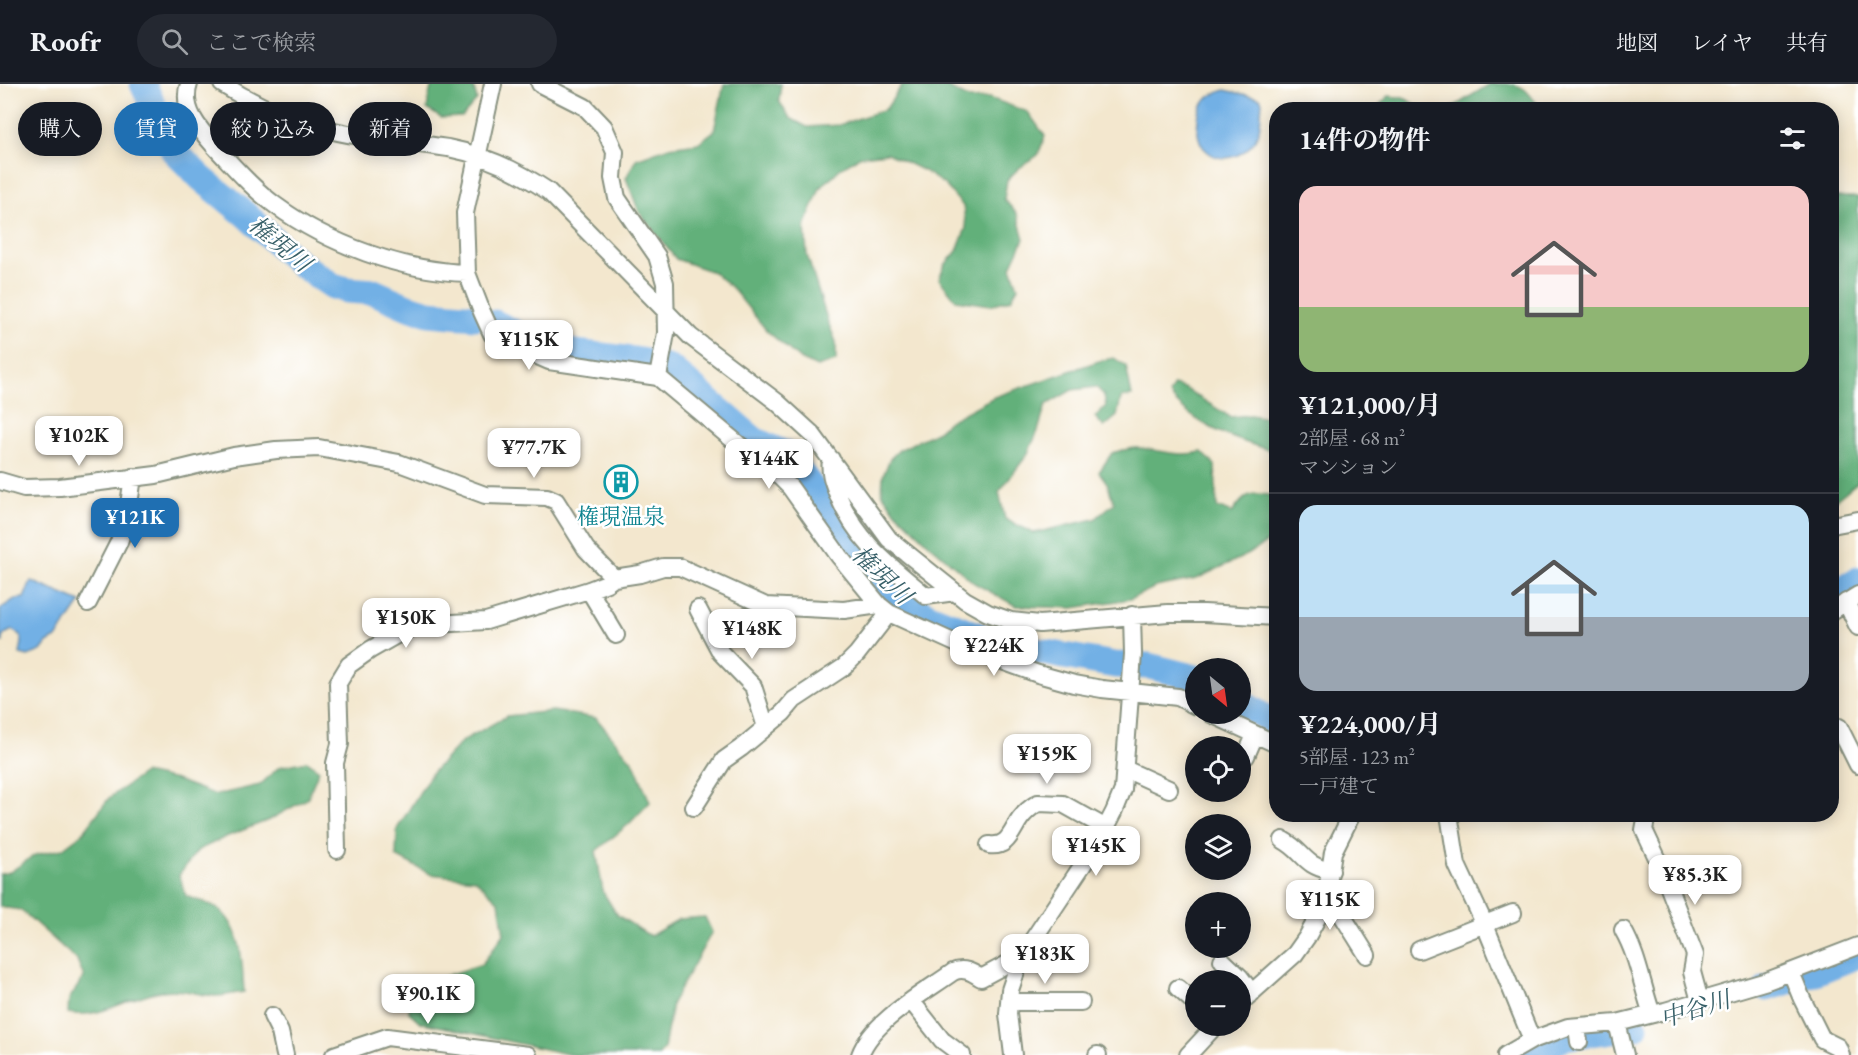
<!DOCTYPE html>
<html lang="ja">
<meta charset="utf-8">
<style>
body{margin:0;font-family:"EB Garamond","Noto Serif JP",serif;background:#242831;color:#f1f3f6;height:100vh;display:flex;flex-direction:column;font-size:22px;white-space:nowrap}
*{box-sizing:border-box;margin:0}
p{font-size:20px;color:#9ea1a6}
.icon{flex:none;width:33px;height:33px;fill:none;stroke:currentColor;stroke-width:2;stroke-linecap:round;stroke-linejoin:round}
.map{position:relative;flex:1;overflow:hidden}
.side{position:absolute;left:1269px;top:18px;width:570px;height:720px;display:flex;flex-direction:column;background:#171b24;border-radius:24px;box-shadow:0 3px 15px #0003}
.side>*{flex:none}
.guide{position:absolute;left:18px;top:18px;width:570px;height:54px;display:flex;gap:12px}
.needle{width:39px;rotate:151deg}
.fabs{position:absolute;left:1185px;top:574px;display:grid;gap:12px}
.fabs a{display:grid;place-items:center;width:66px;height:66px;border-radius:50%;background:#171b24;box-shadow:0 3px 15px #0003;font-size:30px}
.price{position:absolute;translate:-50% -51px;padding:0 14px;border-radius:12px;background:#fff;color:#222;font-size:20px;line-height:39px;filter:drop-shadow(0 2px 3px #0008)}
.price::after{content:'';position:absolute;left:50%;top:36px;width:18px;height:14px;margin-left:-9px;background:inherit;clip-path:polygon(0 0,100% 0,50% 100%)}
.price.on{background:#1f6fb2;color:#fff}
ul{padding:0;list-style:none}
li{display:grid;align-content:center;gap:12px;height:318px;padding:0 30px}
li+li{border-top:2px solid #363941}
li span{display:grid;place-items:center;height:186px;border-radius:18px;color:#555}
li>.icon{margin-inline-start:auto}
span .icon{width:108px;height:108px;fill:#fffc;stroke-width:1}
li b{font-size:26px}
h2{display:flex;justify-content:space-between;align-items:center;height:72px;padding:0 30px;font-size:26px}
.tag{padding:0 21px;border-radius:27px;background:#171b24;box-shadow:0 3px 15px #0003;font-size:21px;line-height:54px}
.tag.on{background:#1f6fb2;color:#fff}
header{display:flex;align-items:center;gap:36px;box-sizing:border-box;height:84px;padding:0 30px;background:#171b24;border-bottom:2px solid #363941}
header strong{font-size:28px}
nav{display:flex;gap:33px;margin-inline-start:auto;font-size:21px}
.search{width:420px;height:54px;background:#242831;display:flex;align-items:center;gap:15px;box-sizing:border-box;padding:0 21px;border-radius:33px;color:#9ea1a6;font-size:22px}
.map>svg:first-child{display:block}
</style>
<header>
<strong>Roofr</strong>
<div class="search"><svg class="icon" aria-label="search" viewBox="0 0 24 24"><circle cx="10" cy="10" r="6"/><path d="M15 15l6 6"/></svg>ここで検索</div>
<nav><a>地図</a><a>レイヤ</a><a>共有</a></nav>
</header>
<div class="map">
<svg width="1858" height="971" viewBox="0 0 1858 971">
<rect width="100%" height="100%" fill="#fff"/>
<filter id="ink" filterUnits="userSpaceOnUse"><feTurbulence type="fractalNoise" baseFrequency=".0167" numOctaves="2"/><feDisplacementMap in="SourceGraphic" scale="12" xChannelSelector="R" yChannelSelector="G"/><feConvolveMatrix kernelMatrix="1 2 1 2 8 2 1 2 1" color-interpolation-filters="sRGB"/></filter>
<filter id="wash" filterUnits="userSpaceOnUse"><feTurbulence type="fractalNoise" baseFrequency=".008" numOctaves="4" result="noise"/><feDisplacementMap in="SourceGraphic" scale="24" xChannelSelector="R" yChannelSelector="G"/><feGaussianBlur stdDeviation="1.35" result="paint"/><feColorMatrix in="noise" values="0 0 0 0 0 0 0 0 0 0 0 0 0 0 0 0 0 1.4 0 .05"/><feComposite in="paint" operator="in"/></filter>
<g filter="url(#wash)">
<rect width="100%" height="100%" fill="#f3e7ce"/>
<path fill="#62b07a" stroke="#407657" stroke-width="1.5" d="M433,0H473L477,16L462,33L441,34L427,25L430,7Z
M724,0H781L779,17L790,34L807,43L839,41L886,25L902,1L941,0L970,15L990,14L1028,28L1045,52L1038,71L1018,85L1007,96L1004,115L1017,130L1024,155L1011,183L1018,203L1011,215L991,221L956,216L939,195L945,181L957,167L966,144L963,122L945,101L924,87L887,69L861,72L842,83L820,104L805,142L807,171L828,238L836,258V277L817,283L800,275L767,247L732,204L713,188L676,175L639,128L626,94L636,75L669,63L698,59L714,47Z
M1490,0C1524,0 1522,0 1541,25H1450Z
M1389,12L1404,14L1424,25H1375Z
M1832,113H1858V398L1832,419Z
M1114,274L1126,282L1132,312L1121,314L1117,332L1104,343L1095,333L1106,322L1104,311L1096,303L1072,306L1046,321L1038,347L1027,371L999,408L1005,435L1034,449L1095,435L1114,419L1107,399L1099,388L1112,369C1120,367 1131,363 1140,364C1165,367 1176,373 1202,368L1215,381L1217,423L1232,429C1246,410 1249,407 1273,412L1276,421V445L1272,455L1249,470L1196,495L1156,503L1130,515L1073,524L1016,522L974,499L929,460L894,426L882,409L883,392L890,375L899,366L938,347L949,337L994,313L1099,277Z
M1174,301L1186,305L1230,333L1250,331L1276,335V368C1238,357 1195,343 1169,310Z
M553,627L596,634L634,679L650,718L629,740L596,767L603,808L617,831L650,852L679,835L705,833L712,848L672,919L664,965L659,971H572L420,938L409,928L410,914L426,899L482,880L504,850L499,818L475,795L430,790L396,772L397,745L431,690L462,657L507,632Z
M307,677L319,686L307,715L269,736L228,752L198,766L179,791L186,812C197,816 213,820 221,827C243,847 242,880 244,908C235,909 225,912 216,912C196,911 183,904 162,907C131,911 101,936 68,929L69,915L84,893L77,876L21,826L0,823V790L10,788L35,771L62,765L82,750L109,714L144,689L176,696L216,711L260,701L279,683Z"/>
<path fill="#72b0e5" stroke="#48768c" stroke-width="1.5" d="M1225,6L1260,14L1262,18C1261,27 1261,37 1259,46C1254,67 1227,83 1208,68C1194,58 1195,29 1205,17C1210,10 1217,9 1225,6Z
M31,497L81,518L56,554L47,559L41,567L28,572L20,570L22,558L20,551L12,546L3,551V558L0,557V525L15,515L24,514Z"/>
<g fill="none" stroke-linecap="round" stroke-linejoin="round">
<path stroke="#72b0e5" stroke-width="27" d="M143,0L174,67L201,94L245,130L299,179L333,202L347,206L374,208L408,223L429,229L476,233
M495,239C518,250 539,262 564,267C599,273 636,273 670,284L754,356L783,369L803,392L822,418L841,453L858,474L910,521L927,531L1002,561L1115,581L1149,582L1196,594
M1832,510L1858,496
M1240,618L1276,640
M1767,904L1808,891L1858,871
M1530,971L1565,953L1635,943"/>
</g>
</g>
<g filter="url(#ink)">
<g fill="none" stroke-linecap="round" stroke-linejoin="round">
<defs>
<path id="minor" d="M189,0C180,25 201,47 216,64C235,84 253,105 275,121C328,160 402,187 467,189
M222,0C252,19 284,34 318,43C360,55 405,57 448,64C485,71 518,87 548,107L691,253L777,318L812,350L889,455L965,516L988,529L1011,537L1040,540L1168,529H1204L1276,533
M493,0L465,129L467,189L482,228L492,250L501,256L549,277L658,293L738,360L776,389L790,403L839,472L879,521L889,529L964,563L1038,590L1074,600L1102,605L1178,613L1196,622
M540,0L585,23L604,43L615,68L613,94L617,114L657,172L665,199L666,249L658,293
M831,375C829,389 833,398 838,411C856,457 889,481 926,512L955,508
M0,397L24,404L60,403L156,391L234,372L276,366L319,364L399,379L485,411L547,413L556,417L586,465L614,494L640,490L663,483H680L766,522L844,526L879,521
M1832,441L1858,436
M589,506L616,551
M1846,518L1858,543
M88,519L119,458L127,434L133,393
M698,525L721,569L753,602L766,643
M1832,527L1858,511
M1211,630L1276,660
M1832,646L1839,643L1858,681
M1240,677L1246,672L1255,651
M1125,685L1169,705
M694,723L724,676L741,664L783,629L794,616L844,583L857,570L889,529
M1449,730L1457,781L1485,841L1532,956
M1647,730L1644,746L1659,778L1695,871L1692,888L1700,917
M1283,756C1305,768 1302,781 1331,787
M989,761C1008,764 1011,748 1020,735C1025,728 1031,723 1038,719L1063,720L1106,744
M337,766L335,679L340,660L338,599L349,581L370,566L405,546L419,541L486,537L589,506L607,499L614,494
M1327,807L1367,871
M1623,846C1638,872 1642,902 1652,930
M1419,866L1513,829
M1222,876L1240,893L1252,909
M1791,888L1802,915L1822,955L1838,963L1841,971
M1178,904L1196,920
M912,918L942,956L962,971
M1009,918H1081
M1240,919L1295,870L1307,853L1320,829L1327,807L1333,768L1352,730
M272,932L280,948L285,971
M1617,939L1625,971
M1577,943L1579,958
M334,971L387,953L528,971
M860,971C872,937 924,909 953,888C963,883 972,888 981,894L1009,879L1019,880
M1013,971L1008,930L1010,906L1017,885L1032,857L1100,755L1114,728L1123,706L1133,570L1132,531
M1097,971H1098
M1188,971L1215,942
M1506,971L1532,956L1568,943L1617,939L1665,927L1767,897L1858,862"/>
</defs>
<use href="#minor" stroke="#899281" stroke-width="20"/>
<use href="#minor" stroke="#fff" stroke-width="16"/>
</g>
</g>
<defs>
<symbol id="building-ring" viewBox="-11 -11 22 22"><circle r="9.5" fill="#fff" stroke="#0f9aa8" stroke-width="1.5"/><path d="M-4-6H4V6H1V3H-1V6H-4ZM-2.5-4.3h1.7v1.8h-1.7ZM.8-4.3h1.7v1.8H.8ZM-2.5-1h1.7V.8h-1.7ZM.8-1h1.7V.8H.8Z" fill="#0f9aa8"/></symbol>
</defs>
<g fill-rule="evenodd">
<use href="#building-ring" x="602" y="379" width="38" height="38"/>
</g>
<g text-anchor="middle" stroke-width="5" stroke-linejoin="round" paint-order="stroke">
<g font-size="22" fill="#0d838f" stroke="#fff">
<text x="621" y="440">権現温泉</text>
</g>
<g font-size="24" font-style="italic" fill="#386069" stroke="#fff">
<text transform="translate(280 160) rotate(40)" y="8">権現川</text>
<text transform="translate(882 491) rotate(44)" y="8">権現川</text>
<text transform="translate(1695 925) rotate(-17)" y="8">中谷川</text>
</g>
</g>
</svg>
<div class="fabs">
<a><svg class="needle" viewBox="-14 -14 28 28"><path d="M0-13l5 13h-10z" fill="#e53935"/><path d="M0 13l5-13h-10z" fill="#9ea1a6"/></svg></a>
<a><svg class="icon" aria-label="locate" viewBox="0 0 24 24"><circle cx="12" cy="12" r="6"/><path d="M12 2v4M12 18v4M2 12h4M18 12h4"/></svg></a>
<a><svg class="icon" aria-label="layers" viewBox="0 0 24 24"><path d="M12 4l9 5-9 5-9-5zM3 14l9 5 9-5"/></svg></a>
<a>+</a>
<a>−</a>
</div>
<b class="price" style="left:529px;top:287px">¥115K</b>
<b class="price" style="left:79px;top:383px">¥102K</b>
<b class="price" style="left:534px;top:395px">¥77.7K</b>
<b class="price" style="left:769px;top:406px">¥144K</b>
<b class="price on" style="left:135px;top:465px">¥121K</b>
<b class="price" style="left:406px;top:565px">¥150K</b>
<b class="price" style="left:752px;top:576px">¥148K</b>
<b class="price" style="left:994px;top:593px">¥224K</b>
<b class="price" style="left:1047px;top:701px">¥159K</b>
<b class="price" style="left:1096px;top:793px">¥145K</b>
<b class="price" style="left:1695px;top:822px">¥85.3K</b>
<b class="price" style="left:1330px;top:847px">¥115K</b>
<b class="price" style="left:1045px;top:901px">¥183K</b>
<b class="price" style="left:428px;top:941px">¥90.1K</b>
<div class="guide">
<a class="tag">購入</a>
<a class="tag on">賃貸</a>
<a class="tag">絞り込み</a>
<a class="tag">新着</a>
</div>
<section class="side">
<h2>14件の物件<svg class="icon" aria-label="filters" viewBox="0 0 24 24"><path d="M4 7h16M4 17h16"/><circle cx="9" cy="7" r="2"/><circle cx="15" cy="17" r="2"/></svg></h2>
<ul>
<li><span style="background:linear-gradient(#f6c9c9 65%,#8fb573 0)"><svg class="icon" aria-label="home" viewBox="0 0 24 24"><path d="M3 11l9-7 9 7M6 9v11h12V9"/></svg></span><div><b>¥121,000/月</b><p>2部屋 · 68 m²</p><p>マンション</p></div></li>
<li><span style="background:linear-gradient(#bfe0f5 60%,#9aa5b1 0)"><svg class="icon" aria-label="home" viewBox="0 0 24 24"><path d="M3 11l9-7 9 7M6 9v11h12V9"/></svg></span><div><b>¥224,000/月</b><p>5部屋 · 123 m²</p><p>一戸建て</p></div></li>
</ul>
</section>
</div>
